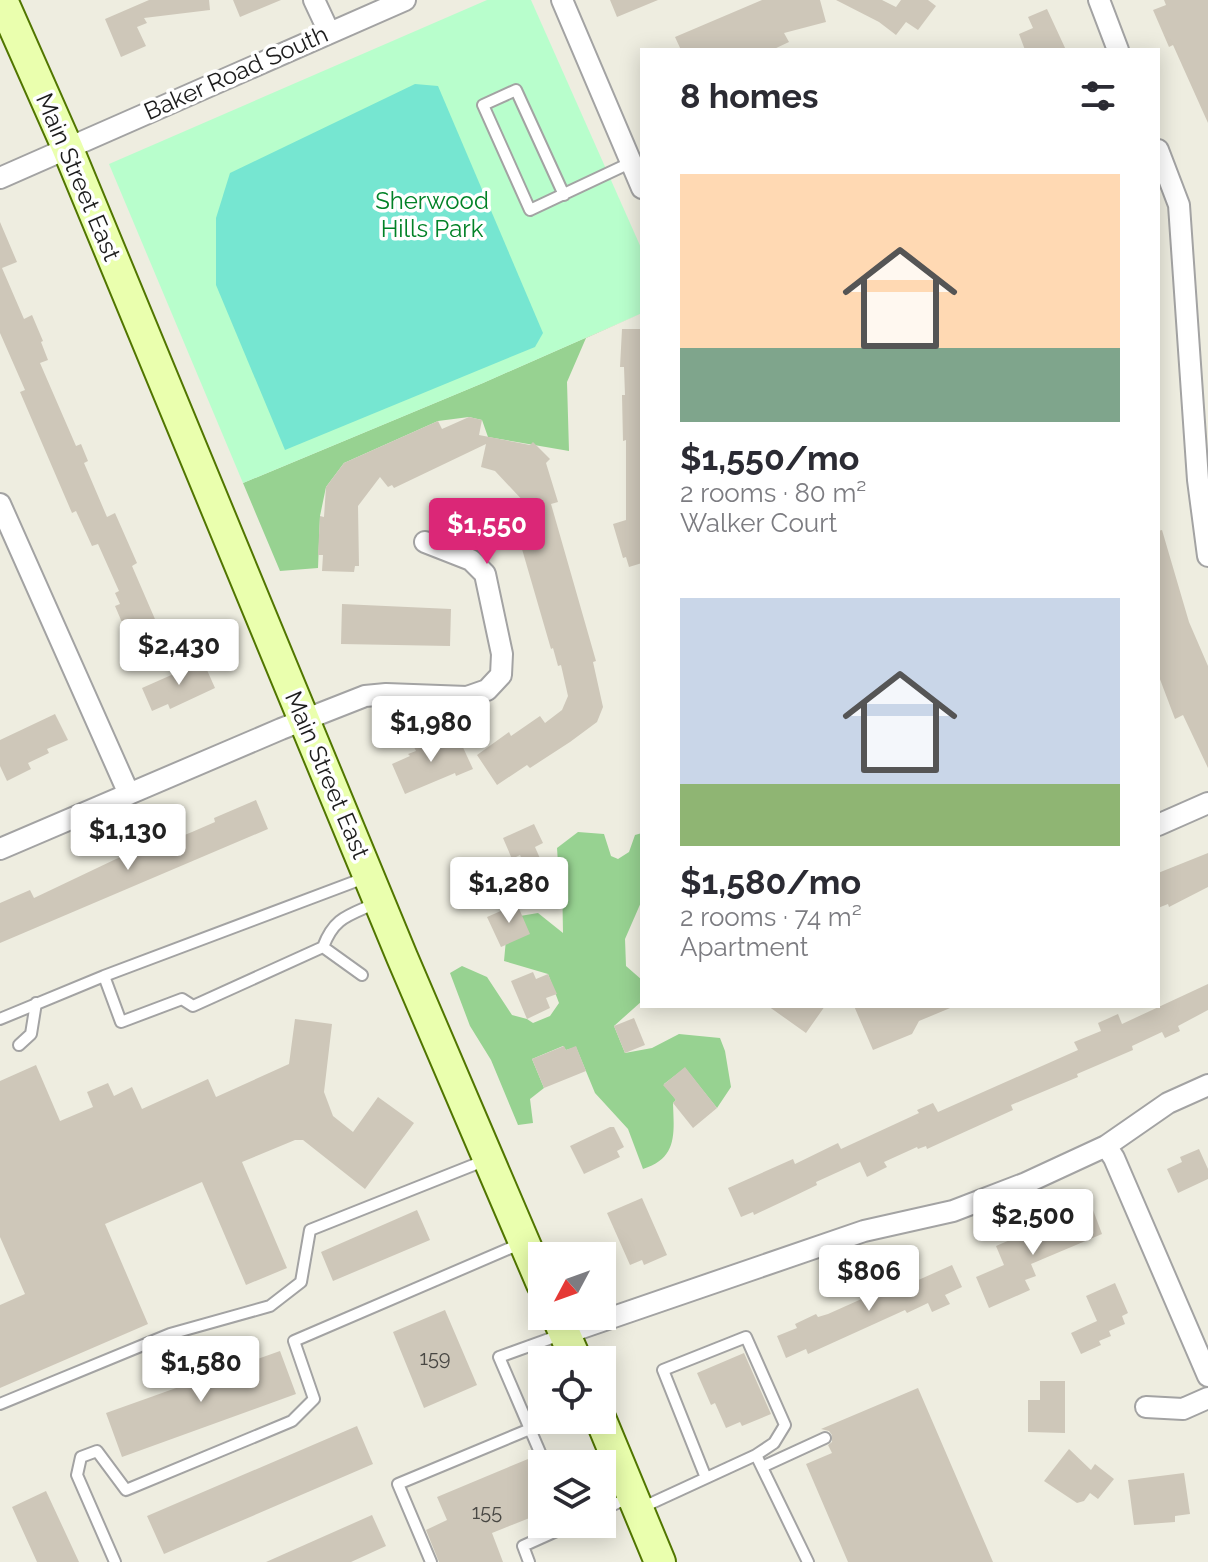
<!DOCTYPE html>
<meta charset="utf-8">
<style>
body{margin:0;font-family:Raleway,sans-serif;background:#f2f2f3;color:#2b2b33;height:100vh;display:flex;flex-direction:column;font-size:30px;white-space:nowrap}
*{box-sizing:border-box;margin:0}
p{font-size:26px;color:#7c7c81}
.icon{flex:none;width:44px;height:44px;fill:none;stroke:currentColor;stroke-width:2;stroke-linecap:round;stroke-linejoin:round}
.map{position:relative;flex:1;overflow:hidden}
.drawer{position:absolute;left:640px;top:48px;width:520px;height:960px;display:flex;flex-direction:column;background:#fff;border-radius:0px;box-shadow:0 4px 20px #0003}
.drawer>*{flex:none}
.needle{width:52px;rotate:229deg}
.controls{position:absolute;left:528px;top:1242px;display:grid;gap:16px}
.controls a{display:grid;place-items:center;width:88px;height:88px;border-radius:0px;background:#fff;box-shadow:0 4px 20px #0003;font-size:40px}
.price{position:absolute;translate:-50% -68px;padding:0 18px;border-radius:8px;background:#fff;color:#222;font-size:26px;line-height:52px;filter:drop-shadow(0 2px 4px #0008)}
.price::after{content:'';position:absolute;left:50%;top:48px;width:24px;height:18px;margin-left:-12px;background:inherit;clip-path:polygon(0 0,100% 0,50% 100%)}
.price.current{background:#db2777;color:#fff}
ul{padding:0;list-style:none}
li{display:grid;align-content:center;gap:16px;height:424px;padding:0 40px}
li span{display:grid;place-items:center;height:248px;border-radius:0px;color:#555}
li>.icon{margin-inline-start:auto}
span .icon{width:144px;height:144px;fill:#fffc;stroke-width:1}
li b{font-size:34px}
h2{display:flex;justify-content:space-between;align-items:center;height:96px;padding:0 40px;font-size:34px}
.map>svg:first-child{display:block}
</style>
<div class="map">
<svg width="1208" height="1562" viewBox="0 0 1208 1562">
<rect width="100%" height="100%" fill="#eeede0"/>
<path fill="#97d291" d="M642,313L586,338L567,382L569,451L488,437L482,420L469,417L438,421L344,463L326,487L320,516L318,568L280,571L243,483L483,383Z
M578,832L604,834L611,856L618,859L629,852L635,835L642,833V900L625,939L626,966L642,980V1001L614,1026L625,1053L652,1048L679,1034L720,1038L725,1051L731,1087L717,1108L685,1068L664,1084L676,1100L673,1103C674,1133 678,1158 643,1169L628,1129L595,1093L576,1047L566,1050L563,1046L532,1059L544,1088L530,1099L533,1123L518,1125L491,1060L470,1026L450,973L462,966L487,977L512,1015L527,1019L533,1023L550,1016L559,1003L548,974L504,961L508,918L538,913L563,933L562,877L558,863L557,848Z"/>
<path fill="#b8fecc" d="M487,0H531L642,250V313L483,383L243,483L109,164Z"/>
<path fill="#76e6d1" d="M415,84L438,86L543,333L535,347L285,450L216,285V218L230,173Z"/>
<path fill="#cec7b9" d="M149,0H209L210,10L144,18L147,23L137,27L146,46L121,57L105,19Z
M233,0H281L240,17Z
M610,0H658L617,17Z
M762,0H820L826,22L784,33L789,42L772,50H681L675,37Z
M836,0H882L896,7L901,0H928L936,6L918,30L906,22L896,35L879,22Z
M1164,0H1208V123L1173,45L1169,47L1153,10L1166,5Z
M1047,9L1066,50H1025L1019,34L1033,28L1028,17Z
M0,222L17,262L2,268L24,319L32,315L43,341L41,342L48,360L40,363L76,446L81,444L88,461L84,463L107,517L115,513L137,563L132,566L164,640L135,653L115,606L120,604L115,593L119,591L98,544L92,546L76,511L72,513L20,392L25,390L0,333Z
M622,329H642V563L629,567L626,557L623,558L613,524L626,520V440L623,441L622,395H625L624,367H620Z
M469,417L482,420L479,435L530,445L533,442L550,459L546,463L558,502L551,504L596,661L593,662L603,707L597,722L570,742L530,768L527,765L497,785L477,755L509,732L511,736L540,716L545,723L562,710L568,696L561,665L558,666L553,648L551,649L515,525L531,521L526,504L495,471L481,467L486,444L394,488L392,485L388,487L380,477L358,506L359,566H355L354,572L322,571L323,555H318L320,516L324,517L326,487L344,463L438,421L442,429Z
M1162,530L1189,622L1208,666V768L1183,715L1175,719L1158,674V531Z
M342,604L451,609L450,646L341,644Z
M203,661L215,688L170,709L168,704L152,711L142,688Z
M55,714L68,740L47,749L49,753L28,763L31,769L7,781L0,766V740Z
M441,738L444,745L460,741L473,769L456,776L455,773L405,794L392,764L410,756L408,754L416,751L414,747Z
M256,800L268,829L0,943V903L30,890L34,898L116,859L161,840L162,844L192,832L215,822L214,818Z
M534,824L543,843L535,847L542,863L527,870L520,855L512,859L503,838Z
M1208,853V887L1169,907L1168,904L1158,908V873Z
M517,904L530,934L501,947L487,917Z
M533,972L536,979L548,974L557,994L546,998L550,1008L527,1019L511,981Z
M1208,984V1010L1178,1026L1180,1031L1165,1038L1162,1032L1132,1046L1133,1050L1077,1074L1078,1077L1011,1105L1013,1110L927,1149L926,1146L918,1149L917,1147L884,1162L887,1167L867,1177L860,1162L816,1182L817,1185L786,1200L754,1215L753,1212L741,1217L728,1188L793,1159L795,1164L838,1143L841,1149L919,1113L917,1110L933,1103L938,1112L1078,1050L1074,1042L1101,1031L1098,1023L1118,1014L1122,1024Z
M768,1006H825L806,1033Z
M854,1006H955L919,1021L912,1034L873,1050Z
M634,1018L645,1045L625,1053L614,1026Z
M295,1019L332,1024L324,1092L333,1116L353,1132L378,1097L414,1123L365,1189L303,1140H295L242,1162L287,1268L246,1285L202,1182L105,1224L148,1324L0,1388V1305L25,1294L0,1237V1081L36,1065L60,1121L93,1107L87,1092L108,1083L114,1096L132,1087L142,1109L208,1079L216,1097L289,1064Z
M564,1046L566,1050L576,1046L586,1071L544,1088L532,1059Z
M685,1067L717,1108L693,1128L673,1103L676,1100L663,1085Z
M610,1127H614L624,1147L617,1151L620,1157L584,1174L570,1146Z
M1199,1149L1208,1169V1179L1178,1193L1167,1169L1182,1162L1180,1157Z
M642,1198L667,1255L644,1265L642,1260L630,1265L607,1213Z
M417,1210L430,1240L333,1281L321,1252Z
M1093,1210L1102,1234L1031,1264L1036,1276L1025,1280L1030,1290L989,1308L976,1277L1004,1265L996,1246L1019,1236L1021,1241Z
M952,1265L962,1287L945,1295L950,1304L932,1312L928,1303L907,1313L905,1310L808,1354L806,1349L786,1358L777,1336L797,1328L795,1324L816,1314L818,1317L828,1314L875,1293L878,1298Z
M1115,1283L1128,1313L1122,1316L1125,1324L1109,1331L1111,1336L1099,1341L1101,1345L1081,1354L1071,1333L1097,1321L1086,1296Z
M445,1310L477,1385L424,1408L393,1332Z
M280,1351L296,1394L122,1457L106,1413Z
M744,1353L771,1414L742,1426L740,1422L726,1428L715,1403L711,1405L697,1373Z
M1040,1381H1065V1433L1028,1432V1400H1040Z
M918,1388L993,1562H848L806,1464L832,1453L828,1445L832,1442V1435L829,1431L821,1429Z
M357,1426L373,1464L164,1554L147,1516Z
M1069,1449L1091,1470L1095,1464L1114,1479L1098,1499L1090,1493L1084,1501L1077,1503L1044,1481Z
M528,1459L542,1491V1513L492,1533L503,1562H439L426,1530L447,1520L437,1497Z
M1184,1473L1190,1514L1175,1516V1522L1134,1525L1128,1480Z
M46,1491L79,1562H37L12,1507Z
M372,1515L386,1546L351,1562H266Z"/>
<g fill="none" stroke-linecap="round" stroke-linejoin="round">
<defs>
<path id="service" d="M564,195L516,90L483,105L530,210L632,162
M323,947L362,975
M104,976L121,1022L182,999L193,1006L323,947C334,918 347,916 374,904
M0,1019L104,976L367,877
M19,1045L31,1034L36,1003
M0,1404L170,1334L270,1306L301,1282L310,1230L486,1160
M545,1464L499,1357L560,1335
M762,1467L825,1438
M706,1478L663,1370L746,1337L785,1425L774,1443L756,1455
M641,1508L756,1455L808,1562
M602,1510L628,1498
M115,1562L77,1475L81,1457L97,1451L126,1490L292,1421L314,1399L294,1341L522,1243
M431,1562L398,1484L530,1429
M529,1562L523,1546L572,1524"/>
<path id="minor" d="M314,0L329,32
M562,0L642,188
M1099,0L1118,50
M1158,150L1179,205L1198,480L1208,556
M0,178L405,0
M0,504L129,794
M1158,825L1208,803
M0,849L281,729L365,696L386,694L467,697L487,690L501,675L502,654L485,574L471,560L425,542
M1106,1146L1114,1158L1208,1376
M564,1334L864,1231L953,1211L1026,1183L1106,1146L1168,1103L1208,1085
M1146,1407L1183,1409L1208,1398"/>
<path id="secondary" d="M2,0L67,147L402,957L542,1284
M557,1316L576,1360
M601,1420L660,1562"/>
</defs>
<use href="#service" stroke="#a3a3a3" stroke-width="14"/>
<use href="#minor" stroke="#a3a3a3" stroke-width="24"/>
<use href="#secondary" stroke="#517600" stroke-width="34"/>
<use href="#service" stroke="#fff" stroke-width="10"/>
<use href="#minor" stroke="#fff" stroke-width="20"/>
<use href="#secondary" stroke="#eaffae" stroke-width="30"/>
</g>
<g text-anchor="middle" stroke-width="7" stroke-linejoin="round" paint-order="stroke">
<g font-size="20" fill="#484743">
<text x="435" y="1365">159</text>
<text x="487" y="1519">155</text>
</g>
<g font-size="24" fill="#1c1c1c" stroke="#fff">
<text transform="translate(236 73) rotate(-24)" y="8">Baker Road South</text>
<text transform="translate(78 177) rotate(67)" y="8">Main Street East</text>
<text transform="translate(327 775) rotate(67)" y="8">Main Street East</text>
</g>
<g font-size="24" fill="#028227" stroke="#fff">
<text x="432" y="209">Sherwood<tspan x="432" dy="28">Hills Park</tspan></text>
</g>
</g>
</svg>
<div class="controls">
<a><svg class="needle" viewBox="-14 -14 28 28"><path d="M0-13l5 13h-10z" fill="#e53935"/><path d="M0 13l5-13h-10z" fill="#7c7c81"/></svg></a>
<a><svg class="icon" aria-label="locate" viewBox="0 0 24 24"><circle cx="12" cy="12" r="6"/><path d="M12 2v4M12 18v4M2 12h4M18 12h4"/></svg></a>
<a><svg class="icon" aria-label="layers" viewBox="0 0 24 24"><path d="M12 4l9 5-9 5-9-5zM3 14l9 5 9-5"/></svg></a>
</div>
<b class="price current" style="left:487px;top:566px">$1,550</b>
<b class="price" style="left:179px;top:687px">$2,430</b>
<b class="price" style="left:431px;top:764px">$1,980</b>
<b class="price" style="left:128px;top:872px">$1,130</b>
<b class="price" style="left:509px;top:925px">$1,280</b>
<b class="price" style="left:1033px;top:1257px">$2,500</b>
<b class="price" style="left:869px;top:1313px">$806</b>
<b class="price" style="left:201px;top:1404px">$1,580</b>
<section class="drawer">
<h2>8 homes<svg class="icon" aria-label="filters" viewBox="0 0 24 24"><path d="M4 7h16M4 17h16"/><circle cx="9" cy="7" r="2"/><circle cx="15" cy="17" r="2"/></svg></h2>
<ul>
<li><span style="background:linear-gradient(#ffd9b3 70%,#7fa58c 0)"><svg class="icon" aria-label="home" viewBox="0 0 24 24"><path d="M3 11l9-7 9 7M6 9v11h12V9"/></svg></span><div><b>$1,550/mo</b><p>2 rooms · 80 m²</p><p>Walker Court</p></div></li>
<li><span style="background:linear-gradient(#c9d6e8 75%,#8fb573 0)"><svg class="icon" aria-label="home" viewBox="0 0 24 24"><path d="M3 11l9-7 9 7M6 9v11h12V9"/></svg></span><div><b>$1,580/mo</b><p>2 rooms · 74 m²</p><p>Apartment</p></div></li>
</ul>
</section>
</div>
